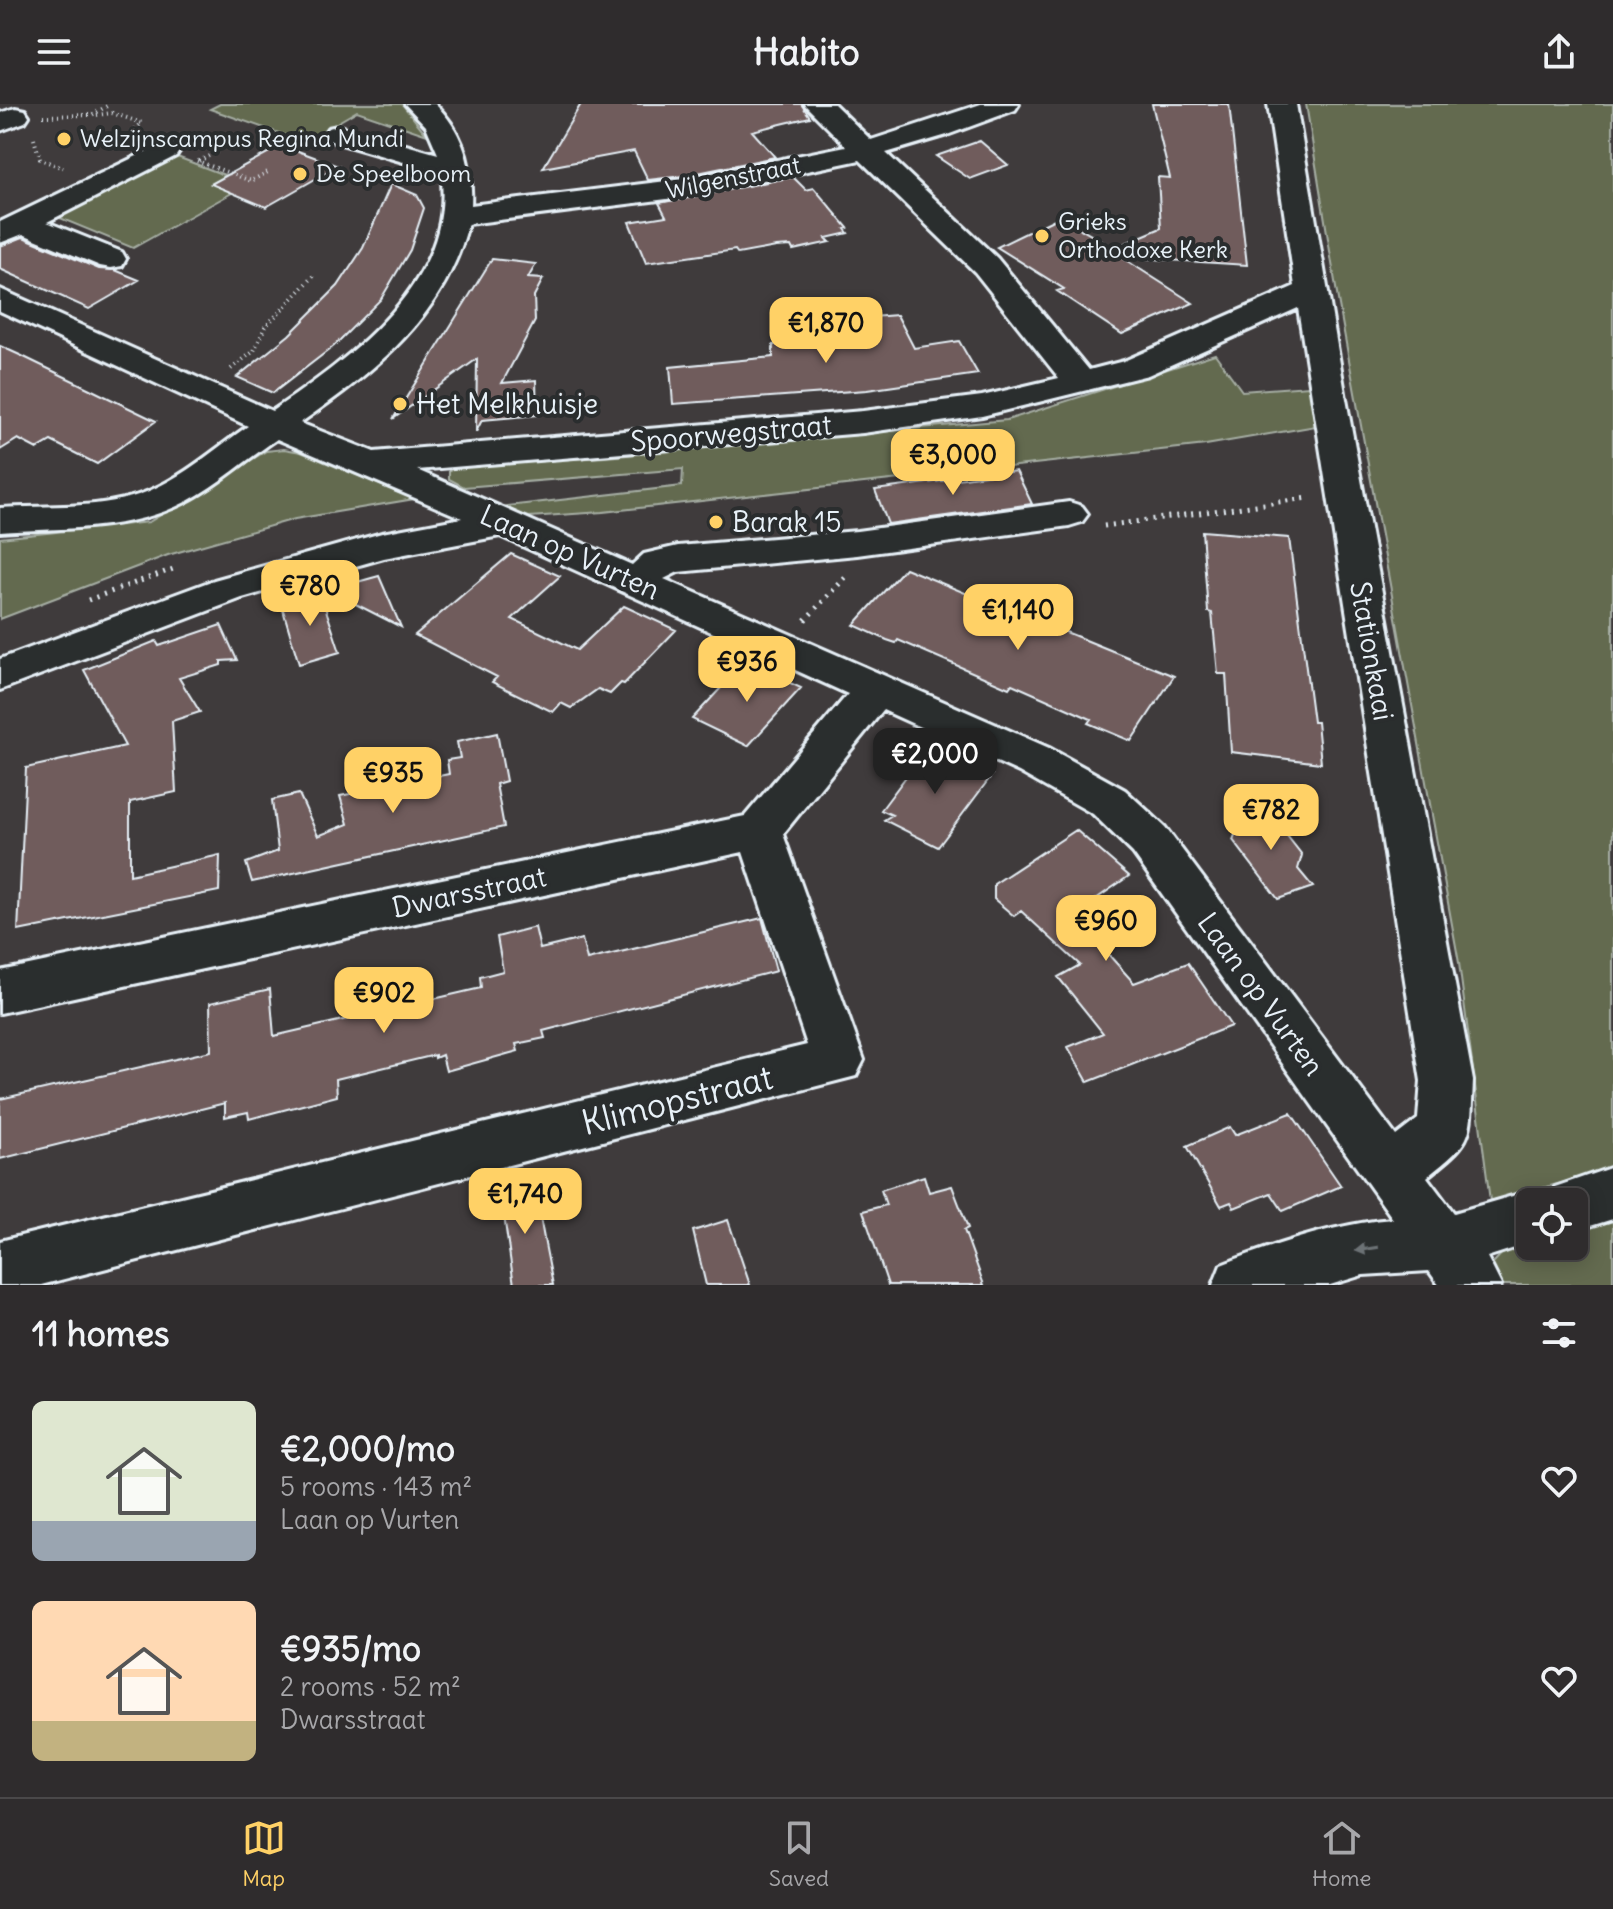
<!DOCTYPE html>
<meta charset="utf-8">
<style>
body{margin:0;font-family:Delius,sans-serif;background:#3b3839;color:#f1f3f6;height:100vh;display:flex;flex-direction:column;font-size:30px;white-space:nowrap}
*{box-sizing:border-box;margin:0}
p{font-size:26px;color:#a7a7aa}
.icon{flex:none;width:44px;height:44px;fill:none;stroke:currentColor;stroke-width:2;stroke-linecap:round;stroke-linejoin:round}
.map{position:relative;height:1181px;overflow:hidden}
.details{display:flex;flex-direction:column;background:#2f2c2d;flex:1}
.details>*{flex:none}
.fabs{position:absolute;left:1516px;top:1084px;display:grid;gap:16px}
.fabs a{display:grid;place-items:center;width:72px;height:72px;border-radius:12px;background:#2f2c2d;box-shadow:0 4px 20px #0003,0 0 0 2px #4a4849;font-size:40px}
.price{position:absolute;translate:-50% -68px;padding:0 18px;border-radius:16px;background:#ffd166;color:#111;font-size:26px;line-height:52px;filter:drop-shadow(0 2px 4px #0008)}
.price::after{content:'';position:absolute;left:50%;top:48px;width:24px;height:18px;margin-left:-12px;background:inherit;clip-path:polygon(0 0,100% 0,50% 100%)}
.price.on{background:#222;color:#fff}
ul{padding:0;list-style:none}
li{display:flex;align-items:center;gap:24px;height:200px;padding:0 32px}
li span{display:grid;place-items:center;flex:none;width:224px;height:160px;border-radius:12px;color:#555}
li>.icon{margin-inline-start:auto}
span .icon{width:96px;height:96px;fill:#fffc;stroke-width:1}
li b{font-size:34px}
h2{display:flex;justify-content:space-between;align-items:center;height:96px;padding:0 32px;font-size:34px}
header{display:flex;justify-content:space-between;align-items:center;height:104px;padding:0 32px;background:#2f2c2d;font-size:36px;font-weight:700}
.menu{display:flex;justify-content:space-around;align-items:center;height:112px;border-top:2px solid #4a4849;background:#2f2c2d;font-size:22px;color:#a7a7aa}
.menu a{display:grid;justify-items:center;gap:4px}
.menu .on{color:#ffd166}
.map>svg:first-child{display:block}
</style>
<header><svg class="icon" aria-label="menu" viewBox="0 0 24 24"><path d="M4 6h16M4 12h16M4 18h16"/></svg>Habito<svg class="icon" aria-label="share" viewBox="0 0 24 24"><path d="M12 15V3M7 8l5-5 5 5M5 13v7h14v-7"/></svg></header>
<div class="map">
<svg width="1613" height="1181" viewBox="0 0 1613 1181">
<rect width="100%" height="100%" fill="#3f3b3c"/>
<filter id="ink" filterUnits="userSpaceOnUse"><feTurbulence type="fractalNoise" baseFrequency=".0125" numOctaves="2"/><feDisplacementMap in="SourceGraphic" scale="16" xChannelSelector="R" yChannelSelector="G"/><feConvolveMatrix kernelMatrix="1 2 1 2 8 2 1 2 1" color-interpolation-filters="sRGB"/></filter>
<g filter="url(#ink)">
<path fill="#636a4f" stroke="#a6aea4" stroke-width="2" d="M220,0H402L427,31L357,7L304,38L210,5Z
M1306,0H1613V1066L1490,1097L1459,859L1337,190Z
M172,51L248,80L133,144L55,112Z
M1215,250L1242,287L1309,282L1316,322L1206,341L603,408L529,413L499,403L682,382L683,365L464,383L449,375V366L468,361L605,353L1007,316Z
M284,345L301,348L414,395L295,415L168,451L0,515V434L149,418L266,347Z
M1613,1111V1181H1491L1492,1160L1507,1144L1530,1135V1142H1574V1122Z"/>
<path fill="#6f5c5c" stroke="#e8f1f8" stroke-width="2" d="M581,0H801L810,13L752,27L775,53L683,72L648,76L634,47L543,64Z
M1152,0H1229L1247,161L1121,153L1193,199L1122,230L1057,187L1064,185L997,143L1059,113L1114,144L1161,124L1158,73L1170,74Z
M980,37L1008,61L970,75L936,52Z
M282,41L338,62L266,103L211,80Z
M793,73L806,86L814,84L848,124L845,125L848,129L826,134L830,138L793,146L791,142L776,143L738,150L735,146L646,159L629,118L666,112L659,99Z
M391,80L417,91L424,104L410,146L381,195L334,242L273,289L237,273L289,231L338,182L363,144Z
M23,133L99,165L115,166L139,176L89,205L0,165V142Z
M492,155L536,160L528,174L543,175L534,192L535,217L502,279L536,276L537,311L482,316L476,328L477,255L393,315Z
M897,211L914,244L959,237L978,270L867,286L673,300L670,263L773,253V241L822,235L819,223L836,222L834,216Z
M0,242L22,252L156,317L97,360L51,337L37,345L18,335L0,346Z
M1016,367L1032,400L888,420L875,386Z
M1202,427L1289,434L1313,618H1317L1321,659L1231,648L1226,570H1218L1212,509L1208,508Z
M511,450L560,472L512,515L577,546L624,502L676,526L624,580L621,579L610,590L598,585L571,604L561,599L553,608L492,578L497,573L415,531Z
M905,464L1054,526L1056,524L1174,572L1131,637L1088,619L1091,615L1012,580L1009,584L898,536L896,539L887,536L854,521Z
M379,472L401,523L328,486Z
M320,488L340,548L299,560L281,499Z
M221,521L237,556L221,557V561L179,574L200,608L172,617L176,688L130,698V771L220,751L219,787L18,827L26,664L125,642L84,566L156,537L159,542Z
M745,558L801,584L748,642L692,615Z
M497,629L506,677L496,680L504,723L252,778L246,759L278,747L272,696L299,690L318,732L348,720L340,692L449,670L447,656L460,654L457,638Z
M929,642L992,671L938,743L884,716L892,711L881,706Z
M1263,701L1302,751L1298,765L1313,783L1278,795L1233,736L1245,706Z
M1076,726L1129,772L1073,811L1134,879L1188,859L1231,922L1088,978L1068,943L1103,929L1058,873L1080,861L1021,807L1014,812L994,795V780Z
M762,814L776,867L543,927L545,934L516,940L518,947L446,967L442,951L435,954V951L336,975L337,992L249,1015L248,1008L225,1013V999L0,1055V995L211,947L210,899L270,885L274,932L481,884L480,873L503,867L497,833L535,823L540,845L582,835L587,856Z
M1291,1009L1341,1082L1283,1107L1271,1089L1234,1104L1231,1098L1221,1102L1187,1042L1230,1023L1235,1031Z
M924,1072L929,1088L952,1082L968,1124L964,1126L984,1181H888L863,1107L886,1101L881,1086Z
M533,1076L545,1140L553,1181H514L500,1084Z
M728,1116L750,1181H706L693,1127Z"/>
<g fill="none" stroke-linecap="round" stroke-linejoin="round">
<defs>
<path id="minor" d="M405,0H435C463,27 473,63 471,101L683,75L846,42L804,0H834L871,36L981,0H1019L1015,6L947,31L886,49L997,154L1089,266L1124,257L1295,182L1268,0H1296L1346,295L1473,977C1470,1037 1474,1035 1427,1073L1454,1109L1530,1087L1549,1095L1555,1083L1613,1063V1115L1574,1127V1098H1530V1139L1487,1153L1501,1181H1439L1429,1167L1363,1171L1330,1181H1213L1221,1161C1272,1141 1338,1119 1393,1115L1133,749L1093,710L1019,668L883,606L783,730L864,956L856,972L41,1181H0V1137L807,941L743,748L0,909V867L745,712L848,590L500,432L384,454L242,494L0,586V555L214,476L382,429L462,414L277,335C244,357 212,387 175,403C121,427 58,424 0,428V404C48,401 104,406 149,387C185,372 216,344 248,322L0,207V185L272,307C350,254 457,178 441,69L328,36L324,30L328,24L338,22L438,50L426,22ZM860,56L975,168L1059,274L982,292L863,307L374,348L300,319C375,267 445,212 468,120L683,93ZM1298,204L1421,977L1418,1015L1396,1032L1165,723L1125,686L1049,644L664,475L678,468L857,451L1069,422L1082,418L1088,410L1082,402L1069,398L857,427L678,442L644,450L632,461L417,366L863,329L982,312L1148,271Z
M15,4L25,6L29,12L25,18L0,27V9Z
M166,38L176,40L180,46L176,52L47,118L122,148L126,155L122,162L111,164L100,162L23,130L0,139V118Z"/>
</defs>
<use href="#minor" stroke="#e8f1f8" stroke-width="6"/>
<path stroke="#e8f1f8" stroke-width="4" stroke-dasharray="1 4" stroke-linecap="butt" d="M97,11L112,9L142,19L130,30
M43,12L92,11L107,2
M34,35L40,55L63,64
M197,57L251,77L268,68
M199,57L219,47
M231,265L254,247L265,223L315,171"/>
<path stroke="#e8f1f8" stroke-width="5" stroke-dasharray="2 6" stroke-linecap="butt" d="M1104,422L1308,394
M88,496L176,464
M805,516L845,474"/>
<use href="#minor" fill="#2a2d2e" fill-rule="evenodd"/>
</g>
<defs><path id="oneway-solid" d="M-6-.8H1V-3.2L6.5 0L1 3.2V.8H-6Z" transform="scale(2)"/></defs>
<use fill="#6c7275" href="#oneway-solid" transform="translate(1367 1145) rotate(171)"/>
</g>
<g fill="#ffd166" stroke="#2a2d2e" stroke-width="3">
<circle cx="64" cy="35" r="8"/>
<circle cx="300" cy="70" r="8"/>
<circle cx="1042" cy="132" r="8"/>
<circle cx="400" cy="300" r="8"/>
<circle cx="716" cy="418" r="8"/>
</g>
<g text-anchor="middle" stroke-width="8" stroke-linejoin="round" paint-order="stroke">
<g font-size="24" fill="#e8f1f8" stroke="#2a2d2e" text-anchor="start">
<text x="80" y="43">Welzijnscampus Regina Mundi</text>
<text x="316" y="78">De Speelboom</text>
<text x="1058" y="126">Grieks<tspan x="1058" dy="28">Orthodoxe Kerk</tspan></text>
</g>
<g font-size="24" fill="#e8f1f8" stroke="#2a2d2e">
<text transform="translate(733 74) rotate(-11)" y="8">Wilgenstraat</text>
</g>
<g font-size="28" fill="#e8f1f8" stroke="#2a2d2e" text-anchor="start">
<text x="416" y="310">Het Melkhuisje</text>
<text x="732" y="428">Barak 15</text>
</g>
<g font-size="28" fill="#e8f1f8" stroke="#2a2d2e">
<text transform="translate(731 329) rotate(-5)" y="10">Spoorwegstraat</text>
<text transform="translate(570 448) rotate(24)" y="10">Laan op Vurten</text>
<text transform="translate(1372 547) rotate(80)" y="10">Stationkaai</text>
<text transform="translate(469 788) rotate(-12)" y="10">Dwarsstraat</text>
<text transform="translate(1261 890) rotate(54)" y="10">Laan op Vurten</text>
</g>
<g font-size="34" fill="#e8f1f8" stroke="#2a2d2e">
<text transform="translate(677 996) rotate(-14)" y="12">Klimopstraat</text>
</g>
</g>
</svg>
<div class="fabs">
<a><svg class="icon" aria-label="locate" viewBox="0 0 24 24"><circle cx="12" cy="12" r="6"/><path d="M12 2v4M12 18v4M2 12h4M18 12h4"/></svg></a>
</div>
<b class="price" style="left:826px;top:261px">€1,870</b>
<b class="price" style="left:953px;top:393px">€3,000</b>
<b class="price" style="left:310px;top:524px">€780</b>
<b class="price" style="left:1018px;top:548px">€1,140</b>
<b class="price" style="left:747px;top:600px">€936</b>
<b class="price on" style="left:935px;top:692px">€2,000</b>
<b class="price" style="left:393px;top:711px">€935</b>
<b class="price" style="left:1271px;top:748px">€782</b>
<b class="price" style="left:1106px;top:859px">€960</b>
<b class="price" style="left:384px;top:931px">€902</b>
<b class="price" style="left:525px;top:1132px">€1,740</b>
</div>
<section class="details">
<h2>11 homes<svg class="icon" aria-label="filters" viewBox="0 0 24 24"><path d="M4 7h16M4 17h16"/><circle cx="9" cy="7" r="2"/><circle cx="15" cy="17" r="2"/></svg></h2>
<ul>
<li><span style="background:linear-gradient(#dfe7d0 75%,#9aa5b1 0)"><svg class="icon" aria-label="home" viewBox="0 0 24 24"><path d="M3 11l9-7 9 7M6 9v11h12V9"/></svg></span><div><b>€2,000/mo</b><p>5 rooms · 143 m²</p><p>Laan op Vurten</p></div><svg class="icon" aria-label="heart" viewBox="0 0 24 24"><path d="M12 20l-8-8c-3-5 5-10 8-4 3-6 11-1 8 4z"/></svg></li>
<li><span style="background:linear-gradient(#ffd9b3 75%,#c2b280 0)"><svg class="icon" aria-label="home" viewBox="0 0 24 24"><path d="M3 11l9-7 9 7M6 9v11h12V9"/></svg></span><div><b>€935/mo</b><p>2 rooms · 52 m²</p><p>Dwarsstraat</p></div><svg class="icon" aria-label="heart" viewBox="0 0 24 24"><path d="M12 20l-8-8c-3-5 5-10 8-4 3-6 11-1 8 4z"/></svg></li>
</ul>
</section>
<nav class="menu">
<a class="on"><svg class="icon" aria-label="map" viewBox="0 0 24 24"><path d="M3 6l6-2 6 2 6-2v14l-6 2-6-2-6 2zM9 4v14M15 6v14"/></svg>Map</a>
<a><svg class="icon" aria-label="saved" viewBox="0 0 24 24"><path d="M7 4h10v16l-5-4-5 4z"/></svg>Saved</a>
<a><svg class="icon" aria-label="home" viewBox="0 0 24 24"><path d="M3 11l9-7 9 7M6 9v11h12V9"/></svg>Home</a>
</nav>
